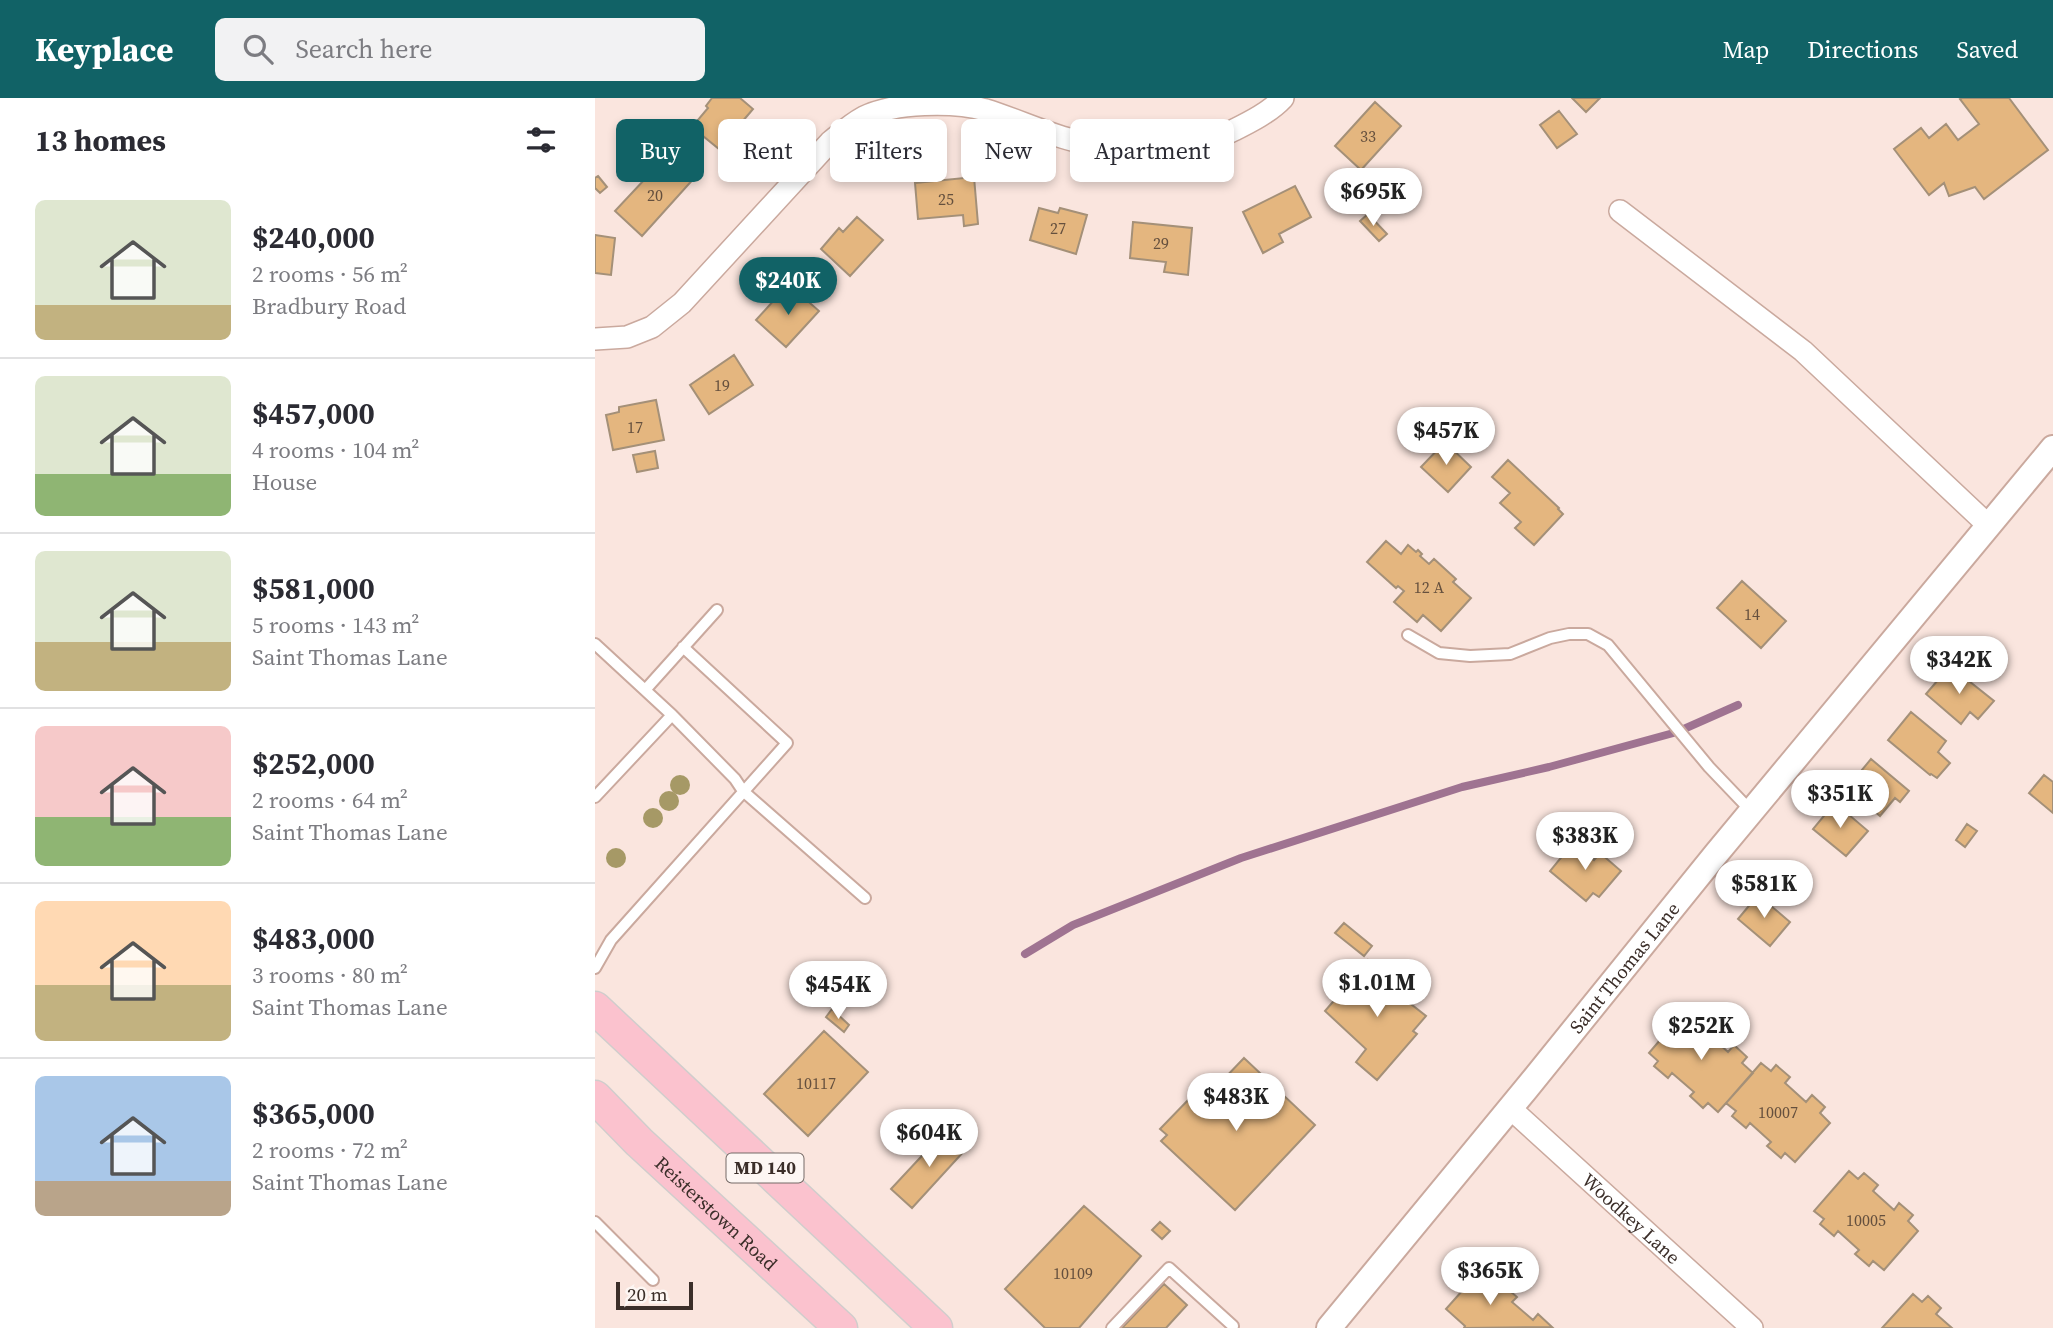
<!DOCTYPE html>
<meta charset="utf-8">
<style>
body{margin:0;font-family:"Source Serif 4",serif;background:#f2f2f3;color:#2b2b33;height:100vh;display:flex;flex-direction:column;font-size:26px;white-space:nowrap}
*{box-sizing:border-box;margin:0}
p{font-size:23px;color:#7c7c81}
.icon{flex:none;width:38px;height:38px;fill:none;stroke:currentColor;stroke-width:2;stroke-linecap:round;stroke-linejoin:round}
.map{position:relative;flex:1;overflow:hidden}
.panel{display:flex;flex-direction:column;background:#fff;width:595px}
.panel>*{flex:none}
.guide{position:absolute;left:21px;top:21px;width:665px;height:63px;display:flex;gap:14px}
.scale{position:absolute;left:21px;bottom:18px;width:77px;box-sizing:border-box;padding-left:7px;border:4px solid #3b2e29;border-top:0;font-size:19px;line-height:24px;white-space:nowrap;color:#3b2e29;-webkit-text-stroke:5px #fdf6f3;paint-order:stroke}
.price{position:absolute;translate:-50% -60px;padding:0 16px;border-radius:24px;background:#fff;color:#222;font-size:23px;line-height:46px;filter:drop-shadow(0 2px 4px #0008)}
.price::after{content:'';position:absolute;left:50%;top:42px;width:21px;height:16px;margin-left:-10px;background:inherit;clip-path:polygon(0 0,100% 0,50% 100%)}
.price.selected{background:#116266;color:#fff}
ul{padding:0;list-style:none}
li{display:flex;align-items:center;gap:21px;height:175px;padding:0 35px}
li+li{border-top:2px solid #e1e1e2}
li span{display:grid;place-items:center;flex:none;width:196px;height:140px;border-radius:10px;color:#555}
li>.icon{margin-inline-start:auto}
span .icon{width:84px;height:84px;fill:#fffc;stroke-width:1}
li b{font-size:30px}
h2{display:flex;justify-content:space-between;align-items:center;height:84px;padding:0 35px;font-size:30px}
.pill{padding:0 24px;border-radius:10px;background:#fff;box-shadow:0 4px 10px #0003;font-size:24px;line-height:63px}
.pill.selected{background:#116266;color:#fff}
header{display:flex;align-items:center;gap:42px;box-sizing:border-box;height:98px;padding:0 35px;background:#116266;color:#fff}
header strong{font-size:33px}
nav{display:flex;gap:38px;margin-inline-start:auto;font-size:24px}
.search{width:490px;height:63px;background:#f2f2f3;display:flex;align-items:center;gap:18px;box-sizing:border-box;padding:0 24px;border-radius:10px;color:#7c7c81;font-size:26px}
main{display:flex;flex:1;min-height:0}
.map>svg:first-child{display:block}
</style>
<header>
<strong>Keyplace</strong>
<div class="search"><svg class="icon" aria-label="search" viewBox="0 0 24 24"><circle cx="10" cy="10" r="6"/><path d="M15 15l6 6"/></svg>Search here</div>
<nav><a>Map</a><a>Directions</a><a>Saved</a></nav>
</header>
<main>
<section class="panel">
<h2>13 homes<svg class="icon" aria-label="filters" viewBox="0 0 24 24"><path d="M4 7h16M4 17h16"/><circle cx="9" cy="7" r="2"/><circle cx="15" cy="17" r="2"/></svg></h2>
<ul>
<li><span style="background:linear-gradient(#dfe7d0 75%,#c2b280 0)"><svg class="icon" aria-label="home" viewBox="0 0 24 24"><path d="M3 11l9-7 9 7M6 9v11h12V9"/></svg></span><div><b>$240,000</b><p>2 rooms · 56 m²</p><p>Bradbury Road</p></div></li>
<li><span style="background:linear-gradient(#dfe7d0 70%,#8fb573 0)"><svg class="icon" aria-label="home" viewBox="0 0 24 24"><path d="M3 11l9-7 9 7M6 9v11h12V9"/></svg></span><div><b>$457,000</b><p>4 rooms · 104 m²</p><p>House</p></div></li>
<li><span style="background:linear-gradient(#dfe7d0 65%,#c2b280 0)"><svg class="icon" aria-label="home" viewBox="0 0 24 24"><path d="M3 11l9-7 9 7M6 9v11h12V9"/></svg></span><div><b>$581,000</b><p>5 rooms · 143 m²</p><p>Saint Thomas Lane</p></div></li>
<li><span style="background:linear-gradient(#f6c9c9 65%,#8fb573 0)"><svg class="icon" aria-label="home" viewBox="0 0 24 24"><path d="M3 11l9-7 9 7M6 9v11h12V9"/></svg></span><div><b>$252,000</b><p>2 rooms · 64 m²</p><p>Saint Thomas Lane</p></div></li>
<li><span style="background:linear-gradient(#ffd9b3 60%,#c2b280 0)"><svg class="icon" aria-label="home" viewBox="0 0 24 24"><path d="M3 11l9-7 9 7M6 9v11h12V9"/></svg></span><div><b>$483,000</b><p>3 rooms · 80 m²</p><p>Saint Thomas Lane</p></div></li>
<li><span style="background:linear-gradient(#a9c7e8 75%,#b9a48a 0)"><svg class="icon" aria-label="home" viewBox="0 0 24 24"><path d="M3 11l9-7 9 7M6 9v11h12V9"/></svg></span><div><b>$365,000</b><p>2 rooms · 72 m²</p><p>Saint Thomas Lane</p></div></li>
</ul>
</section>
<div class="map">
<svg width="1458" height="1230" viewBox="0 0 1458 1230">
<rect width="100%" height="100%" fill="#fae5de"/>
<g fill="none" stroke-linecap="round" stroke-linejoin="round">
<path stroke="#9f7391" stroke-width="8" d="M430,856L478,827L646,760L867,689L954,669L1082,634L1143,607"/>
</g>
<path fill="#e4b67f" stroke="#a49078" stroke-width="2" d="M117,0H145L158,11L124,51L97,29L113,10L111,8Z
M977,0H1005L991,14Z
M1367,0H1414L1453,52L1389,101L1380,89L1354,98L1349,85L1334,97L1299,51L1326,30L1334,40L1351,26L1363,42L1384,26L1365,1Z
M780,4L806,28L766,72L740,48Z
M964,13L982,36L962,50L945,27Z
M75,54L101,78L47,138L20,113L50,81L40,72L47,65L57,73Z
M3,78L12,89L5,95L0,90V80Z
M743,78L757,94L747,101L734,86Z
M379,79L383,126L369,128L368,117L323,121L320,85Z
M700,88L716,119L684,136L688,144L668,155L648,114Z
M760,97L767,105L756,113L749,105Z
M444,110L463,115L465,110L492,117L481,156L435,142Z
M773,116L792,136L784,143L765,123Z
M262,119L288,142L255,178L226,151L244,130L248,134Z
M538,124L597,130L593,177L569,174L571,164L535,160Z
M0,137L20,140L16,177L0,175Z
M198,190L224,213L191,249L161,222L181,200L185,204Z
M139,257L158,287L114,316L95,287Z
M61,302L69,342L18,352L11,317L24,314V309Z
M850,344L876,369L853,394L826,369Z
M60,353L63,370L42,374L38,357Z
M913,362L964,410L963,411L968,416L939,447L920,430L926,424L905,405L915,395L897,379Z
M791,443L806,456L813,447L821,454L823,452L827,456L825,458L834,466L839,461L861,481L858,484L876,500L846,533L828,517L822,524L799,504L809,493L803,488L801,490L772,464Z
M1147,483L1191,523L1166,550L1122,510Z
M1355,568L1399,603L1383,621L1375,614L1366,626L1331,596Z
M1316,614L1351,643L1343,654L1355,665L1342,680L1336,676L1335,677L1293,642Z
M1276,661L1314,693L1305,704L1300,700L1285,718L1252,690Z
M1449,677L1458,684V715L1434,695Z
M1238,707L1244,712L1246,710L1273,733L1251,758L1218,731Z
M1372,726L1382,733L1370,749L1361,742Z
M978,745L999,762L1005,755L1026,773L1004,799L998,795L991,803L955,773Z
M1163,797L1195,824L1175,848L1143,821Z
M749,825L777,848L769,858L740,835Z
M773,862L811,894L807,899L831,918L818,933L822,936L782,982L761,964L771,951L730,913L743,898L751,905L762,892L755,885Z
M237,911L254,927L249,934L231,919Z
M1088,915L1098,923L1103,917L1117,929L1112,935L1133,954L1139,947L1152,959L1147,965L1158,975L1123,1014L1113,1005L1108,1010L1095,998L1099,994L1077,975L1073,980L1059,968L1063,963L1054,955Z
M229,933L273,974L213,1038L169,996Z
M649,960L720,1027L640,1112L566,1043L572,1037L565,1031L597,998L605,1006Z
M1166,965L1176,973L1181,967L1195,979L1190,985L1211,1004L1217,997L1230,1009L1225,1015L1235,1025L1200,1064L1190,1055L1186,1060L1172,1048L1176,1044L1155,1025L1151,1030L1137,1018L1141,1013L1131,1005Z
M351,1032L371,1051L317,1110L296,1091Z
M1254,1073L1263,1081L1269,1075L1283,1087L1278,1093L1299,1112L1304,1105L1318,1117L1313,1123L1323,1133L1289,1172L1278,1163L1274,1168L1260,1156L1264,1152L1243,1133L1239,1138L1225,1126L1229,1121L1219,1113Z
M489,1108L546,1158L484,1230H450L410,1191Z
M565,1124L575,1133L567,1141L557,1132Z
M884,1174L904,1191L908,1187L922,1199L917,1204L938,1222L943,1216L957,1229L869,1230L870,1228L851,1211Z
M569,1186L592,1207L571,1230H527Z
M1318,1196L1327,1204L1333,1198L1346,1210L1341,1216L1357,1230H1287Z"/>
<g fill="none" stroke-linecap="round" stroke-linejoin="round">
<defs>
<path id="service" d="M813,537L844,555L875,558L915,556L955,540L974,536H993L1013,547L1114,669L1156,713
M0,546L77,617L140,681L148,693L270,800
M51,591L122,512
M0,699L77,617
M0,870L16,842L192,645L88,549
M0,1124L58,1182
M517,1230L574,1170L638,1228"/>
<g id="minor">
<path d="M1025,113L1208,253L1394,428"/>
<path d="M0,241L32,239L57,229L87,205L235,44C246,35 256,26 269,19C300,4 358,3 391,12C420,21 447,34 477,42C529,57 590,58 639,32C655,24 675,14 688,0"/>
<path id="s1" d="M915,1010L1157,1230"/>
</g>
<g id="tertiary">
<path id="s2" d="M734,1230L931,991L1121,756L1458,350"/>
</g>
<g id="primary">
<path d="M0,910L341,1230"/>
<path id="s3" d="M0,999L44,1044L246,1230"/>
</g>
</defs>
<use href="#service" stroke="#caa99e" stroke-width="14"/>
<use href="#minor" stroke="#caa99e" stroke-width="24"/>
<use href="#tertiary" stroke="#caa99e" stroke-width="28"/>
<use href="#primary" stroke="#d0cdcc" stroke-width="35"/>
<use href="#service" stroke="#fff" stroke-width="10"/>
<use href="#minor" stroke="#fff" stroke-width="21"/>
<use href="#tertiary" stroke="#fff" stroke-width="24"/>
<use href="#primary" stroke="#fbc2ce" stroke-width="32"/>
</g>
<g fill="#a69966">
<circle cx="85" cy="687" r="10"/>
<circle cx="74" cy="703" r="10"/>
<circle cx="58" cy="720" r="10"/>
<circle cx="21" cy="760" r="10"/>
</g>
<g text-anchor="middle" stroke-width="5" stroke-linejoin="round" paint-order="stroke">
<g font-size="16" fill="#65503e">
<text x="773" y="44">33</text>
<text x="60" y="103">20</text>
<text x="351" y="107">25</text>
<text x="463" y="136">27</text>
<text x="566" y="151">29</text>
<text x="127" y="293">19</text>
<text x="40" y="335">17</text>
<text x="834" y="495">12 A</text>
<text x="1157" y="522">14</text>
<text x="221" y="991">10117</text>
<text x="1183" y="1020">10007</text>
<text x="1271" y="1128">10005</text>
<text x="478" y="1181">10109</text>
</g>
<rect fill="#fdf6f3" stroke="#756a66" stroke-width="2" x="131.5" y="1055.5" width="77" height="29" rx="5"/>
<g font-size="18" font-weight="bold" fill="#3b2e29">
<text x="170" y="1076">MD 140</text>
</g>
<g font-size="19" fill="#3b2e29" stroke="#fdf6f3">
<text dy="7" stroke="none"><textPath href="#s2" startOffset="466">Saint Thomas Lane</textPath></text>
<text dy="7" stroke="none"><textPath href="#s3" startOffset="168">Reisterstown Road</textPath></text>
<text dy="7" stroke="none"><textPath href="#s1" startOffset="164">Woodkey Lane</textPath></text>
</g>
</g>
</svg>
<div class="scale">20 m</div>
<b class="price" style="left:778px;top:130px">$695K</b>
<b class="price selected" style="left:193px;top:219px">$240K</b>
<b class="price" style="left:851px;top:369px">$457K</b>
<b class="price" style="left:1364px;top:598px">$342K</b>
<b class="price" style="left:1245px;top:732px">$351K</b>
<b class="price" style="left:990px;top:774px">$383K</b>
<b class="price" style="left:1169px;top:822px">$581K</b>
<b class="price" style="left:782px;top:921px">$1.01M</b>
<b class="price" style="left:243px;top:923px">$454K</b>
<b class="price" style="left:1106px;top:964px">$252K</b>
<b class="price" style="left:641px;top:1035px">$483K</b>
<b class="price" style="left:334px;top:1071px">$604K</b>
<b class="price" style="left:895px;top:1209px">$365K</b>
<div class="guide">
<a class="pill selected">Buy</a>
<a class="pill">Rent</a>
<a class="pill">Filters</a>
<a class="pill">New</a>
<a class="pill">Apartment</a>
</div>
</div>
</main>
